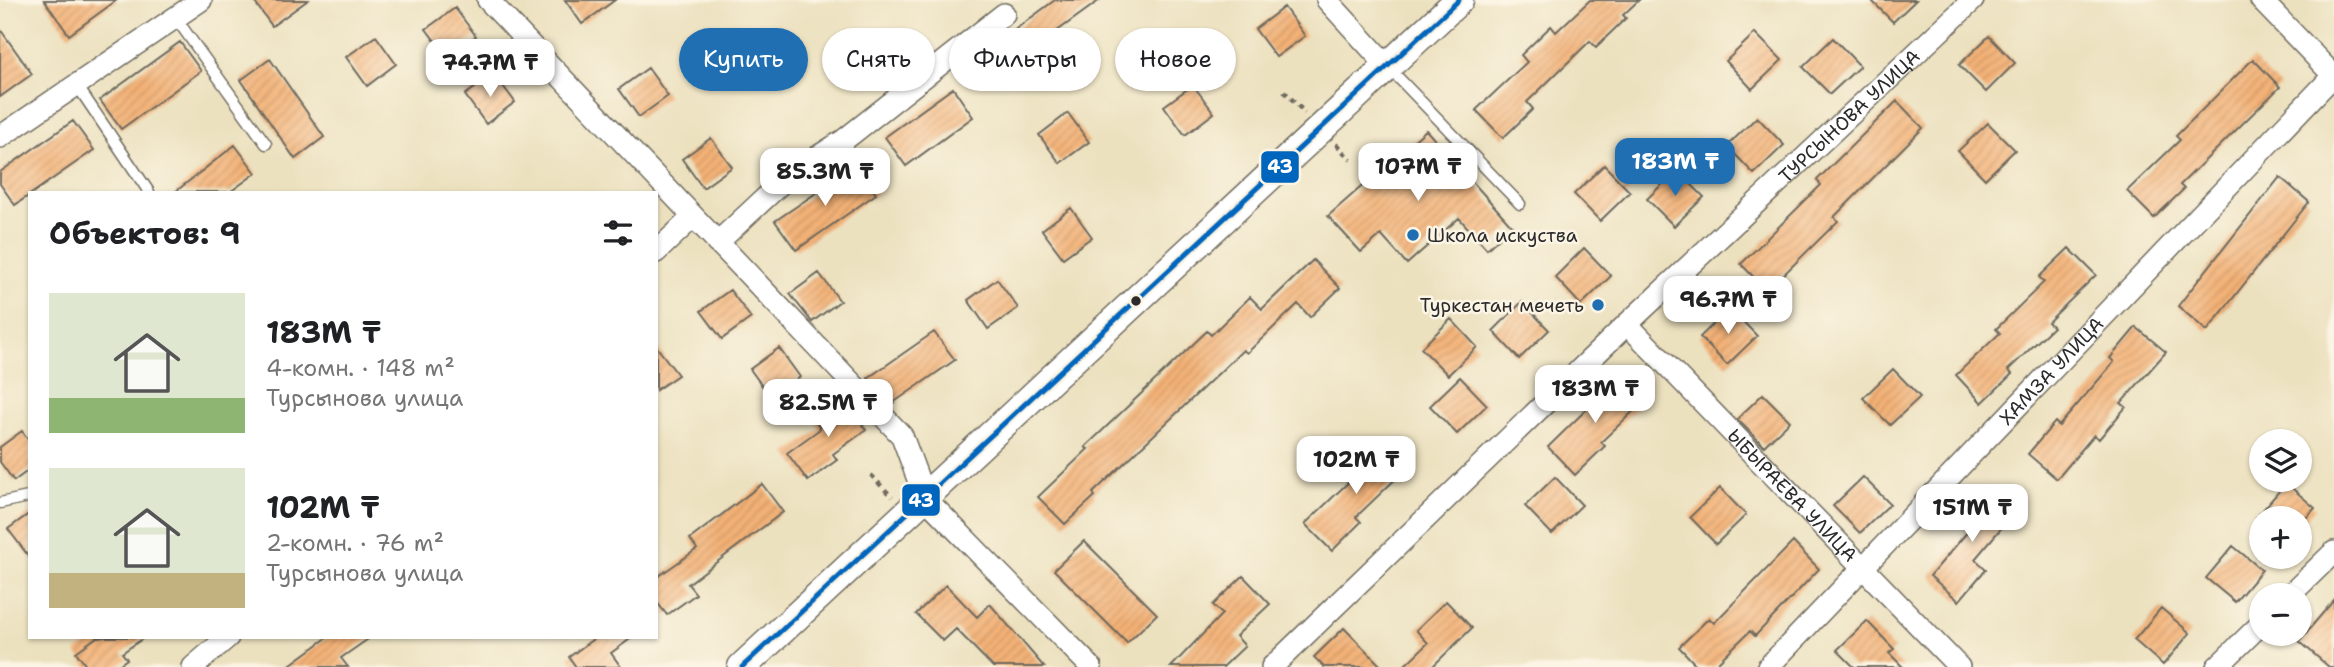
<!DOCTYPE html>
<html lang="ru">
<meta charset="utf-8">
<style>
body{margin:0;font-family:"Shantell Sans",sans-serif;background:#f6f6f6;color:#202124;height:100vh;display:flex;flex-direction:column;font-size:26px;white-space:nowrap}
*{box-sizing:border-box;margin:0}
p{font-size:23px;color:#757577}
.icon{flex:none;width:38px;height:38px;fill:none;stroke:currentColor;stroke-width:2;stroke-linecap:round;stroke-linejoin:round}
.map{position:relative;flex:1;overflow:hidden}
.panel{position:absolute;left:28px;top:191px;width:630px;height:448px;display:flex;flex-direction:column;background:#fff;border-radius:0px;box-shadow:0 2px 5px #0004}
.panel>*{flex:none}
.hud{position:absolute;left:679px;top:28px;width:665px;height:63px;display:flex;gap:14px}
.fabs{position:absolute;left:2249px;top:429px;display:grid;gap:14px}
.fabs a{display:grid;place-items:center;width:63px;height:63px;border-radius:50%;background:#fff;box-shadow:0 2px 5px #0004;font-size:35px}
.price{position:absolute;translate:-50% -60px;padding:0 16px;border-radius:14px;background:#fff;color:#222;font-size:23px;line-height:46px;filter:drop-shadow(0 2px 4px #0008)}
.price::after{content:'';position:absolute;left:50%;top:42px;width:21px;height:16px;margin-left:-10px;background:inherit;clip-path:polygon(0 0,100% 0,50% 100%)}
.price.selected{background:#1f6fb2;color:#fff}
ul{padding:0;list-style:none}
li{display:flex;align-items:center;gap:21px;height:175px;padding:0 21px}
li span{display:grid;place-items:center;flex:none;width:196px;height:140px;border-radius:0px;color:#555}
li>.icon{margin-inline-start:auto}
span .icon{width:84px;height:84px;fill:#fffc;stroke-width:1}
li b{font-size:30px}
h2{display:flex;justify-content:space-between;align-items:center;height:84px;padding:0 21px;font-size:30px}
.chip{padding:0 24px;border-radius:32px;background:#fff;box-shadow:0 2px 5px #0004;font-size:24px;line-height:63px}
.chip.selected{background:#1f6fb2;color:#fff}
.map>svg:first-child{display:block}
</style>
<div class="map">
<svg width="2334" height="667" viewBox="0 0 2334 667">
<defs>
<pattern id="building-hatch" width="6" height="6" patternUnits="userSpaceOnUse" patternTransform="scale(1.75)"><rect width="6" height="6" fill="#f3b176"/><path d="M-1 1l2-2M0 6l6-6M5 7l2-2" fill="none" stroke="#d09866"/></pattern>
</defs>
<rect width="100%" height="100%" fill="#fcf5e5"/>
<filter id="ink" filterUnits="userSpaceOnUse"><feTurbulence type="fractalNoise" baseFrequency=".0143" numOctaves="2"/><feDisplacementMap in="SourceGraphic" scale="14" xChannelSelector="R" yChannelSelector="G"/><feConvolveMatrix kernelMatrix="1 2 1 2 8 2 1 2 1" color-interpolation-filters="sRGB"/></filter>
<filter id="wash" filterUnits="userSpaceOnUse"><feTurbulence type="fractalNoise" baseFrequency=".00686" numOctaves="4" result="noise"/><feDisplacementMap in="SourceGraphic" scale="28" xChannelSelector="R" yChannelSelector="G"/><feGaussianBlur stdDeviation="1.57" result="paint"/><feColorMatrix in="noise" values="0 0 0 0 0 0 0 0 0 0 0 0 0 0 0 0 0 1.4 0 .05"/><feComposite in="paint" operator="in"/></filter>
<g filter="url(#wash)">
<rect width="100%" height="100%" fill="#ece1bf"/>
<g id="blocks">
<path fill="url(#building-hatch)" d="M44,0H117L69,35Z
M253,0H308L272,26Z
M565,0H615L582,24Z
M1055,0H1100L1049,37L1055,44L1025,65L1005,37Z
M1590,0H1639L1623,15L1626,18L1596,47L1590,41L1527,102L1533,109L1503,138L1476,110L1527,62L1521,55L1551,26L1556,32Z
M1871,0H1916L1893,22Z
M1284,7L1305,36L1276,57L1255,29Z
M455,8L476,36L447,57L426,29Z
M0,29L32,74L0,97Z
M1755,33L1782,60L1752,89L1726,61Z
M376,36L396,64L367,86L346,57Z
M1989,36L2015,63L1986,92L1959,65Z
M1833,38L1860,66L1830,94L1803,67Z
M180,42L201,71L121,129L100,100Z
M270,59L324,137L295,159L241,80Z
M2253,59L2280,87L2180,185L2184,189L2154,218L2127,191L2180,140L2176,136Z
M648,68L668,96L639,117L619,89Z
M494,74L515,102L486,124L465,95Z
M1193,85L1214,113L1185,135L1164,106Z
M953,88L973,117L906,166L885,137Z
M1897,101L1923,128L1834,217L1838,221L1767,291L1741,264L1821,185L1817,180Z
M1068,113L1089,142L1060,163L1039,135Z
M1757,117L1784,145L1754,174L1727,146Z
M73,121L94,150L15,205L0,184V172Z
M1988,123L2015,150L1985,179L1958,151Z
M1426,130L1512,226L1487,249L1459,218L1407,264L1381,235L1361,252L1328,216Z
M711,138L732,167L703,188L682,159Z
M235,145L256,173L230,192H175Z
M1604,165L1630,192L1600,221L1574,194Z
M856,166L876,194L796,250L775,221Z
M1677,170L1704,197L1674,226L1647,199Z
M2280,177L2309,202L2207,331L2178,306Z
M1071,208L1092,237L1063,258L1042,230Z
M1584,248L1611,276L1581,305L1555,277Z
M2069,248L2096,275L2048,322L2053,327L2008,370L2012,374L1982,403L1956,375L2000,333L1996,329L2044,282L2039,277Z
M1313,260L1340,288L1310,317L1298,304L1247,353L1243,350L1093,493L1095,496L1065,524L1038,497L1088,449L1085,447L1207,331L1211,335L1250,297L1262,309Z
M819,273L840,301L812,322L790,294Z
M997,279L1018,308L988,329L968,300Z
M730,290L751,318L722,339L701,311Z
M1522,302L1549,330L1519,359L1493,331Z
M1730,308L1757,336L1727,365L1700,337Z
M1451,319L1477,347L1448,375L1421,348Z
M2136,327L2166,352L2121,403L2126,407L2099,439L2094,435L2057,479L2028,454L2055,422L2059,426L2114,362L2110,358Z
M934,332L955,360L890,405L868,378Z
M656,346L678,375L656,390Z
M779,348L800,377L771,398L750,369Z
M1893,369L1920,397L1890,425L1863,398Z
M1616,375L1643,402L1601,442L1605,446L1575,475L1548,447L1589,407L1586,404Z
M1460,377L1487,405L1457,434L1430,406Z
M1763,394L1790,421L1764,446L1737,419Z
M848,399L869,420L862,425L866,430L833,454L837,460L808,481L787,453L820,429L816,422Z
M22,431L30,442V469L14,481L0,462V447Z
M1379,441L1406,469L1356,517L1361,522L1332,551L1305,524L1355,476L1350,470Z
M1555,477L1582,505L1552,534L1525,506Z
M1863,477L1890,504L1860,533L1833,506Z
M2286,483L2315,508L2306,518H2256Z
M762,484L783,512L688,584L696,594L667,615L656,601V578L697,549L690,539Z
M1720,488L1746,515L1716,544L1690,517Z
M1985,488L2014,513L1975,559L1986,569L1959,601L1930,576L1969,530L1958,520Z
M30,513V558L8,529Z
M1084,541L1157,614L1127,643L1054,570Z
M1793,542L1819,569L1755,636L1750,631L1713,667H1698L1679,647L1709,618L1714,623Z
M2233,546L2262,570L2235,602L2206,578Z
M1243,576L1270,604L1236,636L1245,646L1223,667H1171L1222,614L1213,605Z
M946,585L977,617L990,604L1044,667H993L956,629L943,641L916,614Z
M2334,600V667H2329L2299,641Z
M1446,601L1472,628L1432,667H1403L1428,643L1416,630Z
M2161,608L2190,633L2163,665L2134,640Z
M1867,621L1894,649L1889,653L1903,667H1854L1837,650Z
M1344,628L1382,667H1324L1314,657Z
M97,637H145L122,653L127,659L116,667H87L76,652Z
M328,637H371L341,658L348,667H287Z
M596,637H633L611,653L621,667H576L569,657Z"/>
</g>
</g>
<g filter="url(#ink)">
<use href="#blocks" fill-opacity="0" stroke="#6f6b5f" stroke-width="2"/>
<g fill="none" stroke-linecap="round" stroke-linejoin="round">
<defs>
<path id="lane" d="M175,17L266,144
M1388,67L1520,204
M76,84L149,192
M0,503L28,497"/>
<g id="street">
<path d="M488,0L902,436L925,498L1091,667"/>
<path d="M1327,0L1388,67"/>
<path d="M2261,0L2334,76"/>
<path d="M0,137L201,0"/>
<path d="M717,243L792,173L844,140L1004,14"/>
<path d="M656,252L693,217"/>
<path id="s1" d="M1627,324L1959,667"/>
<path d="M2290,595L2334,552"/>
<path d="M193,667L228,637"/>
<path id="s2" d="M1272,667L1627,324L1973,0"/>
<path id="s3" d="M1768,667L2334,75"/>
<path d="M2217,667L2261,624"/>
</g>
<path id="secondary" d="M742,667L1459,0"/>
</defs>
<use href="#lane" stroke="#6f6b5f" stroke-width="13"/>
<use href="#street" stroke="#6f6b5f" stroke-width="24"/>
<use href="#secondary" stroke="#6f6b5f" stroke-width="31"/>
<path stroke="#6f6b5f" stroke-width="4.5" stroke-dasharray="5 5" stroke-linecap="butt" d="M1284,91L1305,113
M1336,144L1351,160
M871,475L892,497"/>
<use href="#lane" stroke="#fff" stroke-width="10"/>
<use href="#street" stroke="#fff" stroke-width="21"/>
<use href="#secondary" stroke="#fff" stroke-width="28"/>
<defs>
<path id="bus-1" d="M742,667L1459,0"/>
</defs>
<use href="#bus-1" stroke="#fcf5e5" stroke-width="10"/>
<use href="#bus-1" stroke="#0065bd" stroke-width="5"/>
</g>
</g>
<g fill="#1f6fb2" stroke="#fcf5e5" stroke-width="2.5">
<circle cx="1413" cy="235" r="7"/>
<circle cx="1598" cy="305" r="7"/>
</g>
<circle fill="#2b2b2b" stroke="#fcf5e5" stroke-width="2.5" cx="1136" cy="301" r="6"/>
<g text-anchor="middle" stroke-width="5" stroke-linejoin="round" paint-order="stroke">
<g font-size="19" fill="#2b2b2b" stroke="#fcf5e5">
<text dy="7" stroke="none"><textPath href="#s2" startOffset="798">ТУРСЫНОВА УЛИЦА</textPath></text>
<text dy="7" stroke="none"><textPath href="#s3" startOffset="410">ХАМЗА УЛИЦА</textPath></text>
<text dy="7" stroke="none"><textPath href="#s1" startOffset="238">ЫБЫРАЕВА УЛИЦА</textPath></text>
</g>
<g font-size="19" fill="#2b2b2b" stroke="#fcf5e5" text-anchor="start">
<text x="1427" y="242">Школа искуства</text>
<text x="1584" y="312" text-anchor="end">Туркестан мечеть</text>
</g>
</g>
<g stroke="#fcf5e5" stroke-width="2.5">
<rect x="1260" y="150" width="40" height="34" rx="7" fill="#0065bd"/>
<rect x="901" y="483" width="40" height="34" rx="7" fill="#0065bd"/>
</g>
<g font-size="19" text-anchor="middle" font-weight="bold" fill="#fff">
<text x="1280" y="173">43</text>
<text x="921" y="507">43</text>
</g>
</svg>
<div class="fabs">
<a><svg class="icon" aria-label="layers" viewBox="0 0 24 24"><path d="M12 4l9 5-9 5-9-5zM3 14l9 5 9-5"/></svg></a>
<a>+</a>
<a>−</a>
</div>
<b class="price" style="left:490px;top:99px">74.7M ₸</b>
<b class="price selected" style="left:1675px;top:198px">183M ₸</b>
<b class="price" style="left:1418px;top:203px">107M ₸</b>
<b class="price" style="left:825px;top:208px">85.3M ₸</b>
<b class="price" style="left:1728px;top:336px">96.7M ₸</b>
<b class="price" style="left:1595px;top:425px">183M ₸</b>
<b class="price" style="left:828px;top:439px">82.5M ₸</b>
<b class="price" style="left:1356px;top:496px">102M ₸</b>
<b class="price" style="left:1972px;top:544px">151M ₸</b>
<div class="hud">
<a class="chip selected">Купить</a>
<a class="chip">Снять</a>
<a class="chip">Фильтры</a>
<a class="chip">Новое</a>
</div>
<section class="panel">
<h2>Объектов: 9<svg class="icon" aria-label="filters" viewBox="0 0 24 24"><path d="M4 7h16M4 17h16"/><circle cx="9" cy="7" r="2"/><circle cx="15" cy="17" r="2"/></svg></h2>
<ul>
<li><span style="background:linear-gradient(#dfe7d0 75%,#8fb573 0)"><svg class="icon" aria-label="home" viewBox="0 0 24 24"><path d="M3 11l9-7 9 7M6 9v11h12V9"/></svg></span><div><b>183M ₸</b><p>4-комн. · 148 m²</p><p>Турсынова улица</p></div></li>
<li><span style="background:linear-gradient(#dfe7d0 75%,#c2b280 0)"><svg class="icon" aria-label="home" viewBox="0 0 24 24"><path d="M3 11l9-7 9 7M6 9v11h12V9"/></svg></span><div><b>102M ₸</b><p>2-комн. · 76 m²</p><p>Турсынова улица</p></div></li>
</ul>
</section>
</div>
